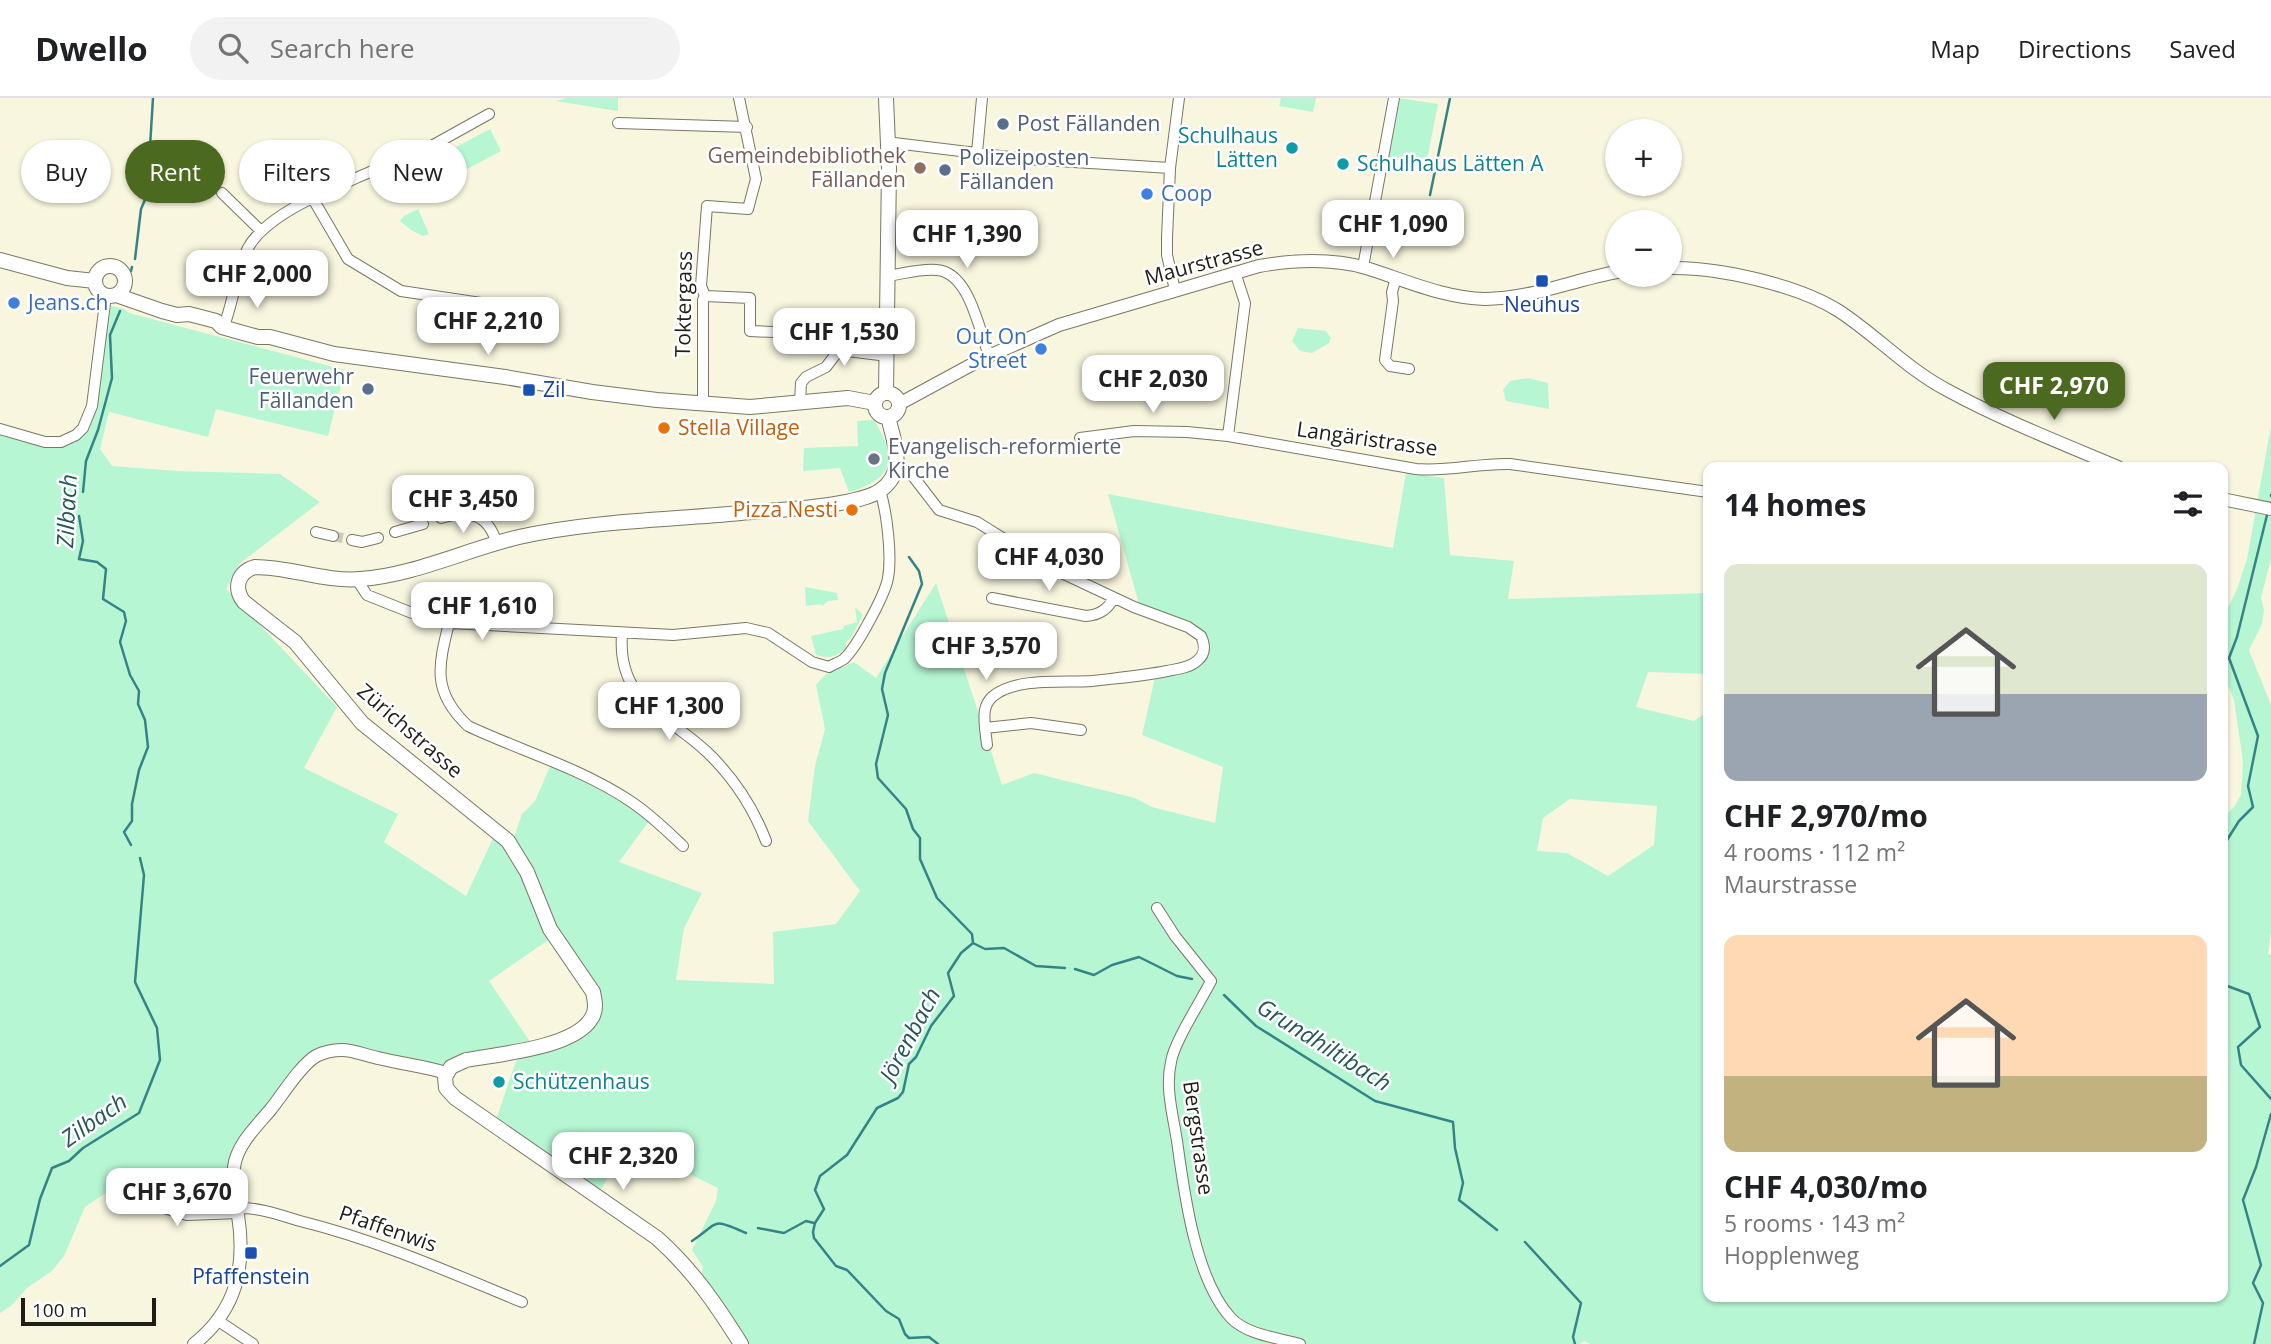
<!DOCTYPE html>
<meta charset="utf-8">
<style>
body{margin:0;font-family:"Open Sans",sans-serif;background:#f2f2f2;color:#202124;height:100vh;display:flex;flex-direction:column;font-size:26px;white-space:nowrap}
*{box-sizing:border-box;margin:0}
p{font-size:23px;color:#757577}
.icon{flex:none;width:38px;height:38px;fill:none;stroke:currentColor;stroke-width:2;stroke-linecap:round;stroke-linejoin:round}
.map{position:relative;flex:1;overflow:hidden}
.side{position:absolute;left:1703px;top:364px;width:525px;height:840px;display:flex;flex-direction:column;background:#fff;border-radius:14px;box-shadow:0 2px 5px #0004}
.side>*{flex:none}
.hud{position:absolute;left:21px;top:42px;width:665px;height:63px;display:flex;gap:14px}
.fabs{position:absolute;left:1605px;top:21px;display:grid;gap:14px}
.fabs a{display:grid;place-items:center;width:77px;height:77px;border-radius:50%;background:#fff;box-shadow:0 2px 5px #0004;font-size:35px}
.scale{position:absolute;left:21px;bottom:18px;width:135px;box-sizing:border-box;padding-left:7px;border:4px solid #1f1e16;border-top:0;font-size:19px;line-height:24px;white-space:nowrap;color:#1f1e16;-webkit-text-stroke:5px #fff;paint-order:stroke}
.price{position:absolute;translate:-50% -60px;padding:0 16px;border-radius:14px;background:#fff;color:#222;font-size:23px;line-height:46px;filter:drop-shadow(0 2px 4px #0008)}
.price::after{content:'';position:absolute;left:50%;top:42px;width:21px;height:16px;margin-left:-10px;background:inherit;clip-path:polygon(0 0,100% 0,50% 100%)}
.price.active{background:#4b6a1f;color:#fff}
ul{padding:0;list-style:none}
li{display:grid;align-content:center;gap:14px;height:371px;padding:0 21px}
li span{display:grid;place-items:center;height:217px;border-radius:14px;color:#555}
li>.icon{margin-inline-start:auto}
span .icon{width:126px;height:126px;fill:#fffc;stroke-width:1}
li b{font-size:30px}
h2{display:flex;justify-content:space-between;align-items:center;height:84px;padding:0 21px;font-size:30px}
.pill{padding:0 24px;border-radius:32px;background:#fff;box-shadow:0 2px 5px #0004;font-size:24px;line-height:63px}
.pill.active{background:#4b6a1f;color:#fff}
header{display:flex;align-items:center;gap:42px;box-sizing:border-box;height:98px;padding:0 35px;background:#fff;border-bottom:2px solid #e0e0e0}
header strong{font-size:33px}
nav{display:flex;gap:38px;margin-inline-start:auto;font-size:24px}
.search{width:490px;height:63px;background:#f2f2f2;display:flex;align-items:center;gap:18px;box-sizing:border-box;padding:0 24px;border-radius:38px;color:#757577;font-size:26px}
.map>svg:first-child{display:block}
</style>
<header>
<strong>Dwello</strong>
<div class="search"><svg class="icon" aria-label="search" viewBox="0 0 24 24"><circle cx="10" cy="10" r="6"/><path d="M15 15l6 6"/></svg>Search here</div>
<nav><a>Map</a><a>Directions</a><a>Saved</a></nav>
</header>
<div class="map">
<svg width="2271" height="1246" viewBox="0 0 2271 1246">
<rect width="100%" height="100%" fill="#f9f6df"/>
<path fill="#b6f6d3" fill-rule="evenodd" d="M567,0H618V13L556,3Z
M1281,0H1316L1313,14L1279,8Z
M1398,0L1438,6L1426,67L1386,59Z
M490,31L501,53L467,71L456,49Z
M418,111L429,136L423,138L411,132L400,123L404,118Z
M104,206L124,211L129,215L345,272L328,338L216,311L208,339L109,314L100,351L112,368L178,373L280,376L320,404L239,466L226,491L337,609L304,670L398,716L384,744L466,798L497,732L508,743L515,736L522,716L535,703L552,664L652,719L619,764L702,795L684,830L676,882L774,886L773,834L836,826L860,793L808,723L815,668L825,631L816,587L825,577L854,564L876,580L936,485L1002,687L1034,675L1135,700L1152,709L1215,725L1223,669L1142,637L1156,575L1189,568L1204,552L1192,534L1141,513L1108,396L1393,450L1406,375L1444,380L1450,457L1514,463L1508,501L1708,495V576L1648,574L1636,609L1694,623L1708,613V1199H2222V721L2234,709L2241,697L2243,663L2234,602L2223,574V520L2237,491L2247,461L2271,328V461L2261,500L2264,512L2262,526L2249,552L2271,607V835L2268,856L2271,857V1246H1590L1584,1243L1580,1246H741L700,1185L703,1169L692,1152L716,1103L718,1090L632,1048L623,1055L597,1098L496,1022L516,963L569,938L595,907L554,838L489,883L533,948L446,975L367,958L318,957L236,1058L238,1115L209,1117L122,1097L116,1088L85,1109L64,1158L52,1173L27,1190L11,1208L0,1215V331L61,344L87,324ZM1570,701L1657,708L1654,747L1608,778L1567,755L1537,753L1543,720Z
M1298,230L1326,233L1331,240L1329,245L1312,255L1300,253L1292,243Z
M1528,280L1548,285L1549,311L1506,303L1503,292L1510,283Z
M874,322C898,360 894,381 849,394L840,370L803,373L804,350L858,348L857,323Z
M805,489L837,495L838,502L828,503L822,508L821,506L806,508Z
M855,509L863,517L851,540L846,544V550C836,559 829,561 816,557L811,538L843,531L844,528L857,524Z"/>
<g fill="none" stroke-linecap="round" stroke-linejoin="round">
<path stroke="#358485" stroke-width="2.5" d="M1430,97L1450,0
M135,161L141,111L147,97L153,0
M131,173L132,169
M83,394L86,363L98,332L112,280L110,237L120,213
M2271,398V397
M79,418L83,443L79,461L97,464L106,471L103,501L124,514L126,523L120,544L130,577L139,593L138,606L145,622L148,649L139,672L132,706V723L124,734L131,747
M909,459L919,473L922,486L885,575L882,591L888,617L876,666L878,680L906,711L913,731L920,740V761L937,800L972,836L973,845
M2222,750L2239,723L2253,709L2248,688L2258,638L2229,560L2237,539L2267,417
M973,845L985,851L1004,850L1036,868L1065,870
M1075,871L1094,877L1112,867L1139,859L1177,878L1192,881
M2222,886L2249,896L2260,929L2238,949L2241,967L2271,1001
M1224,897L1256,928L1375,1003L1453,1024L1455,1050L1463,1085L1459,1102L1497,1132
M758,1130L784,1135L806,1123L814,1125
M692,1143C721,1123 711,1120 746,1135
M1525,1144L1581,1205L1573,1239L1575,1246
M0,1168L29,1147L40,1101L52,1070L69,1063L83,1050L139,1015L160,962L157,930L135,884L144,777L140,760
M938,1246L929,1239L909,1240L905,1236L899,1221L886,1213L847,1172L836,1168L814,1140L813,1134L815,1125L824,1111L815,1092L820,1078L847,1057L877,1010L898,1000L903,994L909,966L916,959L931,928L954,898L948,875L961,855L973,845
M2254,1246L2263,1205L2253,1185L2261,1167L2243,1102L2256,1069L2271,1016"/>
<path stroke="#cdcbb7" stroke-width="10" stroke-dasharray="10 5" stroke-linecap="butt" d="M333,438L352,442"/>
<defs>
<path id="minor" d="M618,25L747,29
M886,44L1026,61L1170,70
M977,55L982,0
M222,95L261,133
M313,101L348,161L401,193L515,210
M1363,169L1394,0
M1235,174L1245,205L1228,338L1416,371C1447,374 1478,365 1510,366L1708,394
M887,178C903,176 921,170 937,172C970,175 979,233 989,257
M1396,180L1392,194L1393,203L1385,262L1390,268L1409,271
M1175,192L1167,157V140L1170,70L1179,0
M705,198L750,200V233L795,235
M226,222C234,199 237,172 248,150C267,115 334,90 370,74C386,67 402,57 418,49L426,51L489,16
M800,304L801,285L806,279L826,269L839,252L888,258
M703,305V202L705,198L701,188L707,108L748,111L756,81L739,0
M0,331L45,344H61L76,337L83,330L92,308L106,197
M1080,340L1134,333L1187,334L1228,338
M896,373L912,377L939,412L977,424L1049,469L1134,509L1188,529L1201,538C1205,547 1206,556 1197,563C1189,570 1177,571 1167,573C1142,578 1117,580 1092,583C1063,585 1014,579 992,599C983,608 984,618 985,630L1031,625L1081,632
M441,420C469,412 488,415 497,446
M316,434L333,438
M395,434L423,426
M352,442L362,444L378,440
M357,482L367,497L412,515L449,525L673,537L746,530L768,535L812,564L829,569C834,566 840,564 844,561C857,549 885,497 888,480C892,458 887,414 880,393
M992,500L1086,518C1099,517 1107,512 1114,500
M449,525C438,569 432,594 468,628C521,653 581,670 630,703C650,716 666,732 683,748
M622,536C617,603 665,615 707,654C733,679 753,709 766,743
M985,630L987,647
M1157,810L1175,838L1211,883C1201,903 1174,944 1171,964C1165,990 1173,1017 1177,1043C1184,1094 1195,1181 1231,1220C1247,1237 1279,1240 1300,1246
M122,1097L187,1117L238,1115
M237,1110C258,1109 280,1117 300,1123C377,1142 449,1174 522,1204
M217,1222L253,1246"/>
<path id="tertiary" d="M1670,170C1718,169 1798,187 1839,213C1877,238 1907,271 1947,292C2002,322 2061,345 2118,369
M899,306L982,261L1059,227L1259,168C1294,162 1331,160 1366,170C1405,182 1443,200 1485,201C1530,201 1573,182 1617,174
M2222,401L2271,411
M194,1246C237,1212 246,1168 238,1117C236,1101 232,1085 234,1069C237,1046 257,1028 271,1011C283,996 300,968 316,958C324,954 333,952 342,952C354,952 367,958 378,960C402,966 424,968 446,975"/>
<path id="secondary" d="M0,162L67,180L95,183
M95 183a15 15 0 1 1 30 0a15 15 0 1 1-30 0Z
M116,197L162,213L177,217L189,216L216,223L222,229L236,233L258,239H270L334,256L505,279L592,294L657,302L750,309L848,300L875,305
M875 307a12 12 0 1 1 24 0a12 12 0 1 1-24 0Z
M886,295L889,70L886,0
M741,1246C716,1206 692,1171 657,1140L455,1000L446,990L445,979L451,969L466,962C498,956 573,950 591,921C597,913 595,903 593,894L550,831L527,774L508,743L362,625L295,544L244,504C233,490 238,474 255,469C290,469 325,484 360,481C412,478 468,451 519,439C591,423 667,422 741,415C772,412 858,409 881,392C907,373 894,344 888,319"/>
</defs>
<use href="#minor" stroke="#7a7763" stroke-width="12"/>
<use href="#tertiary" stroke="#7a7763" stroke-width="14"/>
<use href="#secondary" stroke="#7a7763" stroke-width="16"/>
<use href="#minor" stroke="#fff" stroke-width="10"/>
<use href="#tertiary" stroke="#fff" stroke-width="12"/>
<use href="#secondary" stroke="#fff" stroke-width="14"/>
</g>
<g fill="#5c6f8a" stroke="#fff" stroke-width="2.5">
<circle cx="1003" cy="26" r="7"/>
<circle cx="945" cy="72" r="7"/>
<circle cx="368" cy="291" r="7"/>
</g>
<g fill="#0f9aa8" stroke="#fff" stroke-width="2.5">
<circle cx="1292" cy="50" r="7"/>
<circle cx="1343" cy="66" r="7"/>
<circle cx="499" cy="984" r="7"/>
</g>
<circle fill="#8d6e63" stroke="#fff" stroke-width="2.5" cx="920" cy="70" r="7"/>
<g fill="#3f7fe0" stroke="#fff" stroke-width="2.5">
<circle cx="1147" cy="96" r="7"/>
<circle cx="14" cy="205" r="7"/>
<circle cx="1041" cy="251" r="7"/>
</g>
<g fill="#1a4fb4" stroke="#fff" stroke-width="2.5">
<rect x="1535" y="176" width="14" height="14" rx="3.5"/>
<rect x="522" y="285" width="14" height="14" rx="3.5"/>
<rect x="244" y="1148" width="14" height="14" rx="3.5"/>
</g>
<g fill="#e8710a" stroke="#fff" stroke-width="2.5">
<circle cx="664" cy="330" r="7"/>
<circle cx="852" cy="412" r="7"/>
</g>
<circle fill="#6b7280" stroke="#fff" stroke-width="2.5" cx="874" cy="361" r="7"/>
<g text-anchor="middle" stroke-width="5" stroke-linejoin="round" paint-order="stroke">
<g font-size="21" fill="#4e5e75" stroke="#fff" text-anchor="start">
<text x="1017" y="33">Post Fällanden</text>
<text x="959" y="67">Polizeiposten<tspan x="959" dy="24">Fällanden</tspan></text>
<text x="354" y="286" text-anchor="end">Feuerwehr<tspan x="354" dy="24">Fällanden</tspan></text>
</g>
<g font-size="21" fill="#0d838f" stroke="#fff" text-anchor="start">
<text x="1278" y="45" text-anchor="end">Schulhaus<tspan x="1278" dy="24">Lätten</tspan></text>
<text x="1357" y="73">Schulhaus Lätten A</text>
<text x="513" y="991">Schützenhaus</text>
</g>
<g font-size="21" fill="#785e54" stroke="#fff" text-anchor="end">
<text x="906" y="65">Gemeindebibliothek<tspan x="906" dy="24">Fällanden</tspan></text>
</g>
<g font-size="21" fill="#366cbe" stroke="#fff" text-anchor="start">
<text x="1161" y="103">Coop</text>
<text x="28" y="212">Jeans.ch</text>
<text x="1027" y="246" text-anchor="end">Out On<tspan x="1027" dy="24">Street</tspan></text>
</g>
<g font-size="21" fill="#1f1e16" stroke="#fff">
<text transform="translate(1204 165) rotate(-15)" y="7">Maurstrasse</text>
<text transform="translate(684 206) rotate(-89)" y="7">Toktergass</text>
<text transform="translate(1367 341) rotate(8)" y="7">Langäristrasse</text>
<text transform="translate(410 633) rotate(41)" y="7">Zürichstrasse</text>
<text transform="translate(1198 1040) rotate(82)" y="7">Bergstrasse</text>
<text transform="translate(388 1131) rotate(19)" y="7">Pfaffenwis</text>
</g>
<g font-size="21" fill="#164399" stroke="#fff">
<text x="1542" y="214">Neuhus</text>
<text x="543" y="299" text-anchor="start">Zil</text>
<text x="251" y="1186">Pfaffenstein</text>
</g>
<g font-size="21" fill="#c56008" stroke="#fff" text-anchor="start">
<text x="678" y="337">Stella Village</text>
<text x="838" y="419" text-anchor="end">Pizza Nesti</text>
</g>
<g font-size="21" fill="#5b616d" stroke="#fff" text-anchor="start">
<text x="888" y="356">Evangelisch-reformierte<tspan x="888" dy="24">Kirche</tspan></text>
</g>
<g font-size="23" font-style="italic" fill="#275659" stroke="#fff">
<text transform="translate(67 413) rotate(-87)" y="8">Zilbach</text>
<text transform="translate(910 937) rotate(-62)" y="8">Jörenbach</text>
<text transform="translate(1324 947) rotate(32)" y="8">Grundhiltibach</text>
<text transform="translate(94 1022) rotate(-35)" y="8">Zilbach</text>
</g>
</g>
</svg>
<div class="fabs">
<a>+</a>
<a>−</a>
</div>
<div class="scale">100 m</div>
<b class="price" style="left:1393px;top:162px">CHF 1,090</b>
<b class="price" style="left:967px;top:172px">CHF 1,390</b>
<b class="price" style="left:257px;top:212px">CHF 2,000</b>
<b class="price" style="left:488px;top:259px">CHF 2,210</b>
<b class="price" style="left:844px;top:270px">CHF 1,530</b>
<b class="price" style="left:1153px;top:317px">CHF 2,030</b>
<b class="price active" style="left:2054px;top:324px">CHF 2,970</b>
<b class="price" style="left:463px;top:437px">CHF 3,450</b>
<b class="price" style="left:1049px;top:495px">CHF 4,030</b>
<b class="price" style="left:482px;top:544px">CHF 1,610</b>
<b class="price" style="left:986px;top:584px">CHF 3,570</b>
<b class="price" style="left:669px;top:644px">CHF 1,300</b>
<b class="price" style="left:623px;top:1094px">CHF 2,320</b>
<b class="price" style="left:177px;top:1130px">CHF 3,670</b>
<div class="hud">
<a class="pill">Buy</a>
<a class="pill active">Rent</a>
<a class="pill">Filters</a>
<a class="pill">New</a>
</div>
<section class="side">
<h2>14 homes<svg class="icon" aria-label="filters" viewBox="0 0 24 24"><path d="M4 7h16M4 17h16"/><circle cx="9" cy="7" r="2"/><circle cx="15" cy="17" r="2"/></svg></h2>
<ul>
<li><span style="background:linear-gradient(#dfe7d0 60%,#9aa5b1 0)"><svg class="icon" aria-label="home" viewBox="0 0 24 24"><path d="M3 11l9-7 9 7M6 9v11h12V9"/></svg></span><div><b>CHF 2,970/mo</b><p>4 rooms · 112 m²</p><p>Maurstrasse</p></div></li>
<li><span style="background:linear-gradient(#ffd9b3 65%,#c2b280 0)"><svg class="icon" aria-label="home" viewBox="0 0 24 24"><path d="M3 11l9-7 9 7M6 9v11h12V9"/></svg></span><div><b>CHF 4,030/mo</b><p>5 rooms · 143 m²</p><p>Hopplenweg</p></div></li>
</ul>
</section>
</div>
